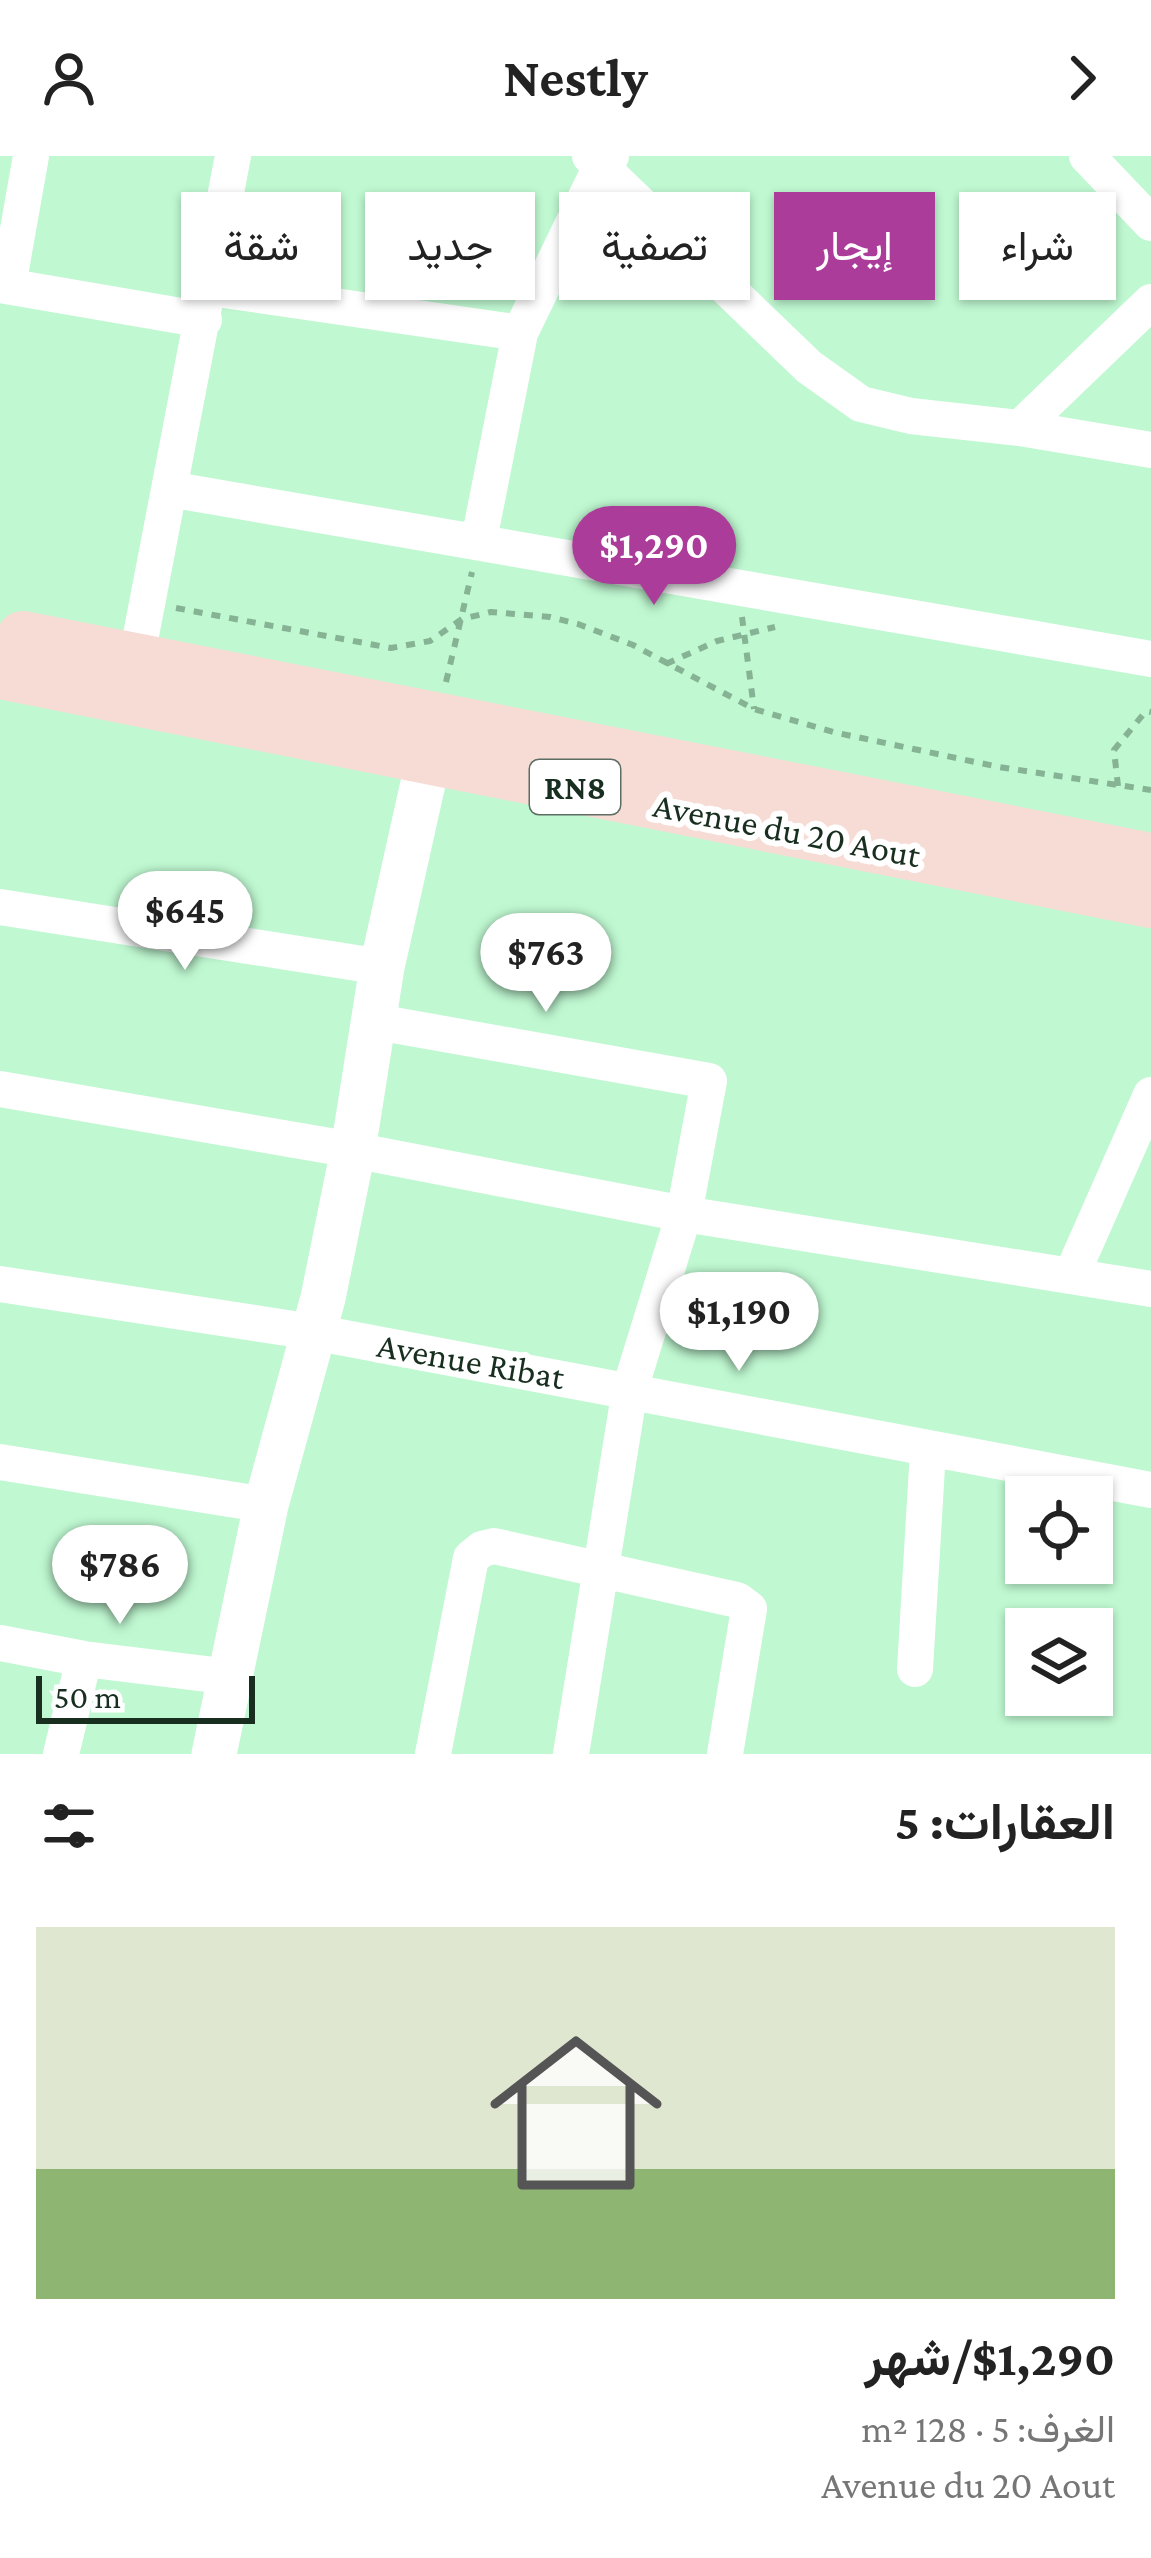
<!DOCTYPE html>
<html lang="ar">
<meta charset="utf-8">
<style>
body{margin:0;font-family:"Crimson Pro",Vazirmatn,serif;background:#f6f6f6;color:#222;direction:rtl;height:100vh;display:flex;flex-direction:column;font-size:45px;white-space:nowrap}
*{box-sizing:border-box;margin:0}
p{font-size:39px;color:#767676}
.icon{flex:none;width:66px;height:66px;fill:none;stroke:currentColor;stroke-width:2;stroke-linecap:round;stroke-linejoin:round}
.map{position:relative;height:1598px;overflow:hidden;direction:ltr}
.drawer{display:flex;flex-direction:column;background:#fff;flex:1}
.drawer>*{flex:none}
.hud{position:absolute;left:36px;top:36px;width:1080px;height:108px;direction:rtl;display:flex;gap:24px}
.controls{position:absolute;left:1005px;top:1320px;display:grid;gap:24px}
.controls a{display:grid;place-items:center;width:108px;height:108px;border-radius:0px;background:#fff;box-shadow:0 3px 9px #0004;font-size:60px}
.scale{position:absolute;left:36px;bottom:30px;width:219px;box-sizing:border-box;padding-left:12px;border:6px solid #182f20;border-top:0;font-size:33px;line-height:42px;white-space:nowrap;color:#182f20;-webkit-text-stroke:9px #fff;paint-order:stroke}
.price{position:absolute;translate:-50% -102px;padding:0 27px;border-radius:42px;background:#fff;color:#222;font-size:39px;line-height:78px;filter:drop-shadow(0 3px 6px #0008)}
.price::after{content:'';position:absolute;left:50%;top:72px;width:36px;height:27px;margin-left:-18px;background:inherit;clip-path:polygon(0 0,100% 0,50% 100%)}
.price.current{background:#ab3c9a;color:#fff}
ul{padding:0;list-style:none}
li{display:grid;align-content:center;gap:24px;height:636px;padding:0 36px}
li span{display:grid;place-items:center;height:372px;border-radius:0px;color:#555}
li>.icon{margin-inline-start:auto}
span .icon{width:216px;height:216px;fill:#fffc;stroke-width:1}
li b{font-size:51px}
h2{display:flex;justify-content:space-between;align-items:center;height:144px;padding:0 36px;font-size:51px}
.pill{padding:0 42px;border-radius:0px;background:#fff;box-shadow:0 3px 9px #0004;font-size:42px;line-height:108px}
.pill.current{background:#ab3c9a;color:#fff}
header{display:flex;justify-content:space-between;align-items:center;height:156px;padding:0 36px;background:#fff;font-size:54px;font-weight:700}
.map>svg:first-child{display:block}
</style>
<header><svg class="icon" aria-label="forward" viewBox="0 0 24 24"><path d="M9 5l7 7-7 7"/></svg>Nestly<svg class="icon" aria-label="person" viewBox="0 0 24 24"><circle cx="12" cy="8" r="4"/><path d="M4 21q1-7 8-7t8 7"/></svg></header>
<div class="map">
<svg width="1151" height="1598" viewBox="0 0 1151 1598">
<rect width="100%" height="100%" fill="#bff8d1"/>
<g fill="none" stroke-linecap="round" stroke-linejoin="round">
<path stroke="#86b394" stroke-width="6" stroke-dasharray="9 9" stroke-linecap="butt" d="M176,452L391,492L430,485L462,463L491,456L550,461L578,468L633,489L754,553L833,576L999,611L1151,634
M742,461L754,553
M666,508L717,485L775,471
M446,526L472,416
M1118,630L1114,594L1146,555L1151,556"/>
<path stroke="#fff" stroke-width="36" d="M590,0L809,211L861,248L911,260L1020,272L1151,294
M1087,0L1151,67
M0,129L204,164
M8,130L31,0
M210,132L520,177
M1020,272L1151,146
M169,333L1151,503
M479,384L520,177L601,10L611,0
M132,526L233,0
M0,751L382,811
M371,865L709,925L684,1058L630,1233L571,1598
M0,933L353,994L684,1058L1151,1133
M1072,1118L1151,939
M0,1128L313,1176L1151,1334
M0,1306L266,1349
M0,1487L84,1503L231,1521
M915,1513L928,1294
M61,1598L84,1503
M433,1598L471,1402L482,1393L494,1390L737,1444L749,1453L725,1598"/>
<path stroke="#fff" stroke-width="45" d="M214,1598L266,1349L323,1142L353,994L382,811L436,569"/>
<path stroke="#f7dcd5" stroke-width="54" d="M23,482L1151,704
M0,516L1151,745"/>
</g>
<g text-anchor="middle" stroke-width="12" stroke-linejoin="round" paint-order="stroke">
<rect fill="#fff" stroke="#5d6d63" stroke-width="3" x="530" y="604" width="90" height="54" rx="9"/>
<g font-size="33" font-weight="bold" fill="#182f20">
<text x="575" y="643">RN8</text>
</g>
<g font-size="36" fill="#182f20" stroke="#fff">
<text transform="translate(787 673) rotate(11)" y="13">Avenue du 20 Aout</text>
<text transform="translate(471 1204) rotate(10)" y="13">Avenue Ribat</text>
</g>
</g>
</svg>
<div class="controls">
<a><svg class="icon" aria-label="locate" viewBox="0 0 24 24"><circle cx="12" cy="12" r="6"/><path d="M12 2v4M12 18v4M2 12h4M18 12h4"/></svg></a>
<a><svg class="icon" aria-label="layers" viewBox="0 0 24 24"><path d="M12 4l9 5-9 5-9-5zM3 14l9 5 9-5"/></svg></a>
</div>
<div class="scale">50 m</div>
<b class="price current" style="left:654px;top:452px">$1,290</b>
<b class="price" style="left:185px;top:817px">$645</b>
<b class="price" style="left:546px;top:859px">$763</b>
<b class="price" style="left:739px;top:1218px">$1,190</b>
<b class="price" style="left:120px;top:1471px">$786</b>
<div class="hud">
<a class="pill">شراء</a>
<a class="pill current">إيجار</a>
<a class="pill">تصفية</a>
<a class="pill">جديد</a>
<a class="pill">شقة</a>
</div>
</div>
<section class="drawer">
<h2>العقارات: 5<svg class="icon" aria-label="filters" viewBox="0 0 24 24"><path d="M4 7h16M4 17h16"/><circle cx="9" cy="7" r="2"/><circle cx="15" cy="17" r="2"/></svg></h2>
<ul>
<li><span style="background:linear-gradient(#dfe7d0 65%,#8fb573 0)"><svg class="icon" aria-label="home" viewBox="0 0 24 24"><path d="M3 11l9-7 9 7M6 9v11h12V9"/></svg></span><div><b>$1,290/شهر</b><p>الغرف: 5 · 128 m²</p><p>Avenue du 20 Aout</p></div></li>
</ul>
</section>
